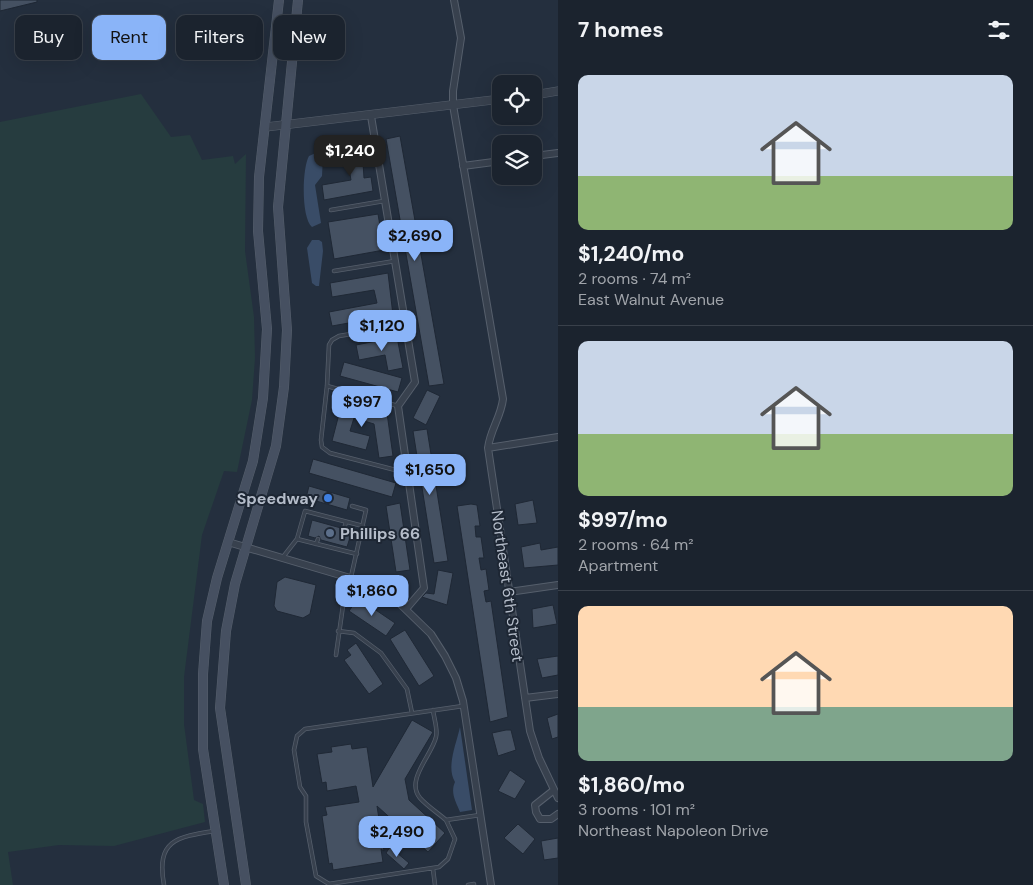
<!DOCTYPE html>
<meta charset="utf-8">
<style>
body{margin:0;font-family:"DM Sans",sans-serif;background:#242b36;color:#f1f3f6;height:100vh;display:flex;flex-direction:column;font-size:19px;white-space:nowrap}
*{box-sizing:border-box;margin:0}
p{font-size:16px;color:#a0a4aa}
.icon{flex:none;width:28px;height:28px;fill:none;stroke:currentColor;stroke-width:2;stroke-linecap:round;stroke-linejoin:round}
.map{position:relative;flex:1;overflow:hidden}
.details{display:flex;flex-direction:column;background:#1b232e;width:475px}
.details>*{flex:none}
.hud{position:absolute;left:15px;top:15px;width:468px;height:45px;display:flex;gap:10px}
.fabs{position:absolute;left:492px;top:75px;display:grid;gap:10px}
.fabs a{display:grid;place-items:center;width:50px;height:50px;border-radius:10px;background:#1b232e;box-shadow:0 5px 20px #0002,0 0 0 1px #39404a;font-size:25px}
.price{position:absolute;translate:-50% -42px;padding:0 11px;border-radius:10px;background:#8ab4f8;color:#111;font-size:16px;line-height:32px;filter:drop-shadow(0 1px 2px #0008)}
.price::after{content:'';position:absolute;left:50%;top:30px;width:15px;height:11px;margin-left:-8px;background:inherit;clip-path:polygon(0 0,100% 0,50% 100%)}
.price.current{background:#222;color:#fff}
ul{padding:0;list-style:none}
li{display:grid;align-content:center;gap:10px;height:265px;padding:0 20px}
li+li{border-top:1px solid #39404a}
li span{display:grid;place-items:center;height:155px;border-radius:10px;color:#555}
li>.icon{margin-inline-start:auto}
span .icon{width:90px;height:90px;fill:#fffc;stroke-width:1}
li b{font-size:21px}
h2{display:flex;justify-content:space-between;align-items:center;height:60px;padding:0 20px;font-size:21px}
.tag{padding:0 18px;border-radius:10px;background:#1b232e;box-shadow:0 5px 20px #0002,0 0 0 1px #39404a;font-size:18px;line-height:45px}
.tag.current{background:#8ab4f8;color:#111}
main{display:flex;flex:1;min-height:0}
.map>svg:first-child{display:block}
</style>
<main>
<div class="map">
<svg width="558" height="885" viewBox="0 0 558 885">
<rect width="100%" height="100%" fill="#242f3e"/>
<path fill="#263c3f" d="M141,94L171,137L190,135L202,160L233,156L235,164L246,154L245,251L254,317L255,358L252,400L237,472L224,471L202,535L184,677V724L194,800L203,804L205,822L114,846L59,845L8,852L13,885H0V122Z"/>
<path fill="#394c67" d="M318,152L323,156L322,176L315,185L321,223L312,227C301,218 302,168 309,156Z
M312,240H319L322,242L323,251L319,286H316L312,283L307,248Z
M460,727L472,810L460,812C456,802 450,793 455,782C446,767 456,745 460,727Z"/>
<path fill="#455162" stroke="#1f2835" d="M0,0H37V2L0,11Z
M400,136L444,384L429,386L386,139Z
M354,144H358V148L362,147L364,178L371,177L373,191L324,200L322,185L351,180L345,146Z
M378,214L384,250L334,259L328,222Z
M388,273L393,315L332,326L329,312L377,303L374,290L332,297L330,283Z
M397,337L403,368L388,371L385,355L359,360L356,345Z
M344,362L402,378L398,392L340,376Z
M427,390L440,396L426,425L413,418Z
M339,399L370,408L367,416L387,413L393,456L379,458L374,424L354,418L350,431L370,436L366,450L332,441L339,414L335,413Z
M427,429L448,561L434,563L413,431Z
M313,459L396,483L392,497L309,473Z
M309,486L350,498L347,510L306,498Z
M533,500L537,523L518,525L515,504Z
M400,503L410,570L396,572L386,506Z
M471,504L477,505L480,526H475L476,537H481L484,558H479L481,570L486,569L489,590L484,591L486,602L491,601L508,717L490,722L457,506Z
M312,520L341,528L344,532L347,530L352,531L347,547L321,540L319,536L315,538L308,536Z
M540,543L541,550L558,547V565L524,568L521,547Z
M438,570L453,573L447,605L422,597L426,593L434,594Z
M285,577L316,585L310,614L303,618L277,611L274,606L277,582Z
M358,598L395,623L386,636L349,611Z
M553,605L557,624L533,628L532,609Z
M405,630L434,676L419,686L390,639Z
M356,643L383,684L369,694L344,660L351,655L347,650Z
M558,656V675L542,678L537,659Z
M558,714V737L552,739L547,718Z
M412,720L433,732L405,779L409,800L445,833L428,852L377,806L384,851L381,849L383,862L333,870L332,863L329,864L322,816L327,815L325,807L359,802L356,786L327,791L326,782L322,783L317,754L332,752L331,747L351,744L352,749L367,747L373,787Z
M506,730H511L516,750L498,756L492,733Z
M510,770L526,781L515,799L498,791Z
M518,824L535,839L523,854L504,838Z
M558,838V858L544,860L541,841Z
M390,847L409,863L404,869L386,853Z"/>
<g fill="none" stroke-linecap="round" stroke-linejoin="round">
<defs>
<path id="service" d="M331,210L384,201
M334,271L395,261
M405,325L339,336L332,340L329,345L327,386L321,440L322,447L330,453L407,473
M327,386L398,406
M344,529L346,522
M297,539L357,554
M316,544L318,539
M283,557L297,539L305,511L363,526
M351,577L366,510L352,506
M338,631L354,633L381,653L407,689L412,713
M336,655L347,577
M463,706L305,729L297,736L294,750L300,787L306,796V822L316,876L329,884L439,867L448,859L455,839L446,820L480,815
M433,710C434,719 438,729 436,737C432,755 405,780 420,798C427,806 438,813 446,820
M433,869L435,885
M164,885C156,840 176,837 215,831
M468,885L474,884"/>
<path id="minor" d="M454,0L461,38L453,91V105L503,399C501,417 490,430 488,448L530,731L539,758L558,798
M371,116L415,382L398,406L424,588L406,609
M534,156L558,153
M463,166L501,161
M488,448L558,437
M228,542L357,580L397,601L431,634L445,656L456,678L463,701L491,885
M509,592L558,585
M525,698L558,694
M554,790L535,805L536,812L540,819H551L558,814"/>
<path id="tertiary" d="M534,95L558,91
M266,127L501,99"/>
<path id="secondary" d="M224,885L203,749V674L207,621L217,578L253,461L263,398L267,329L258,231L259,177L279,0
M246,885L220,708L226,631L235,584L276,446L284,387L287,330L278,207L298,0"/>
</defs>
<use href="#service" stroke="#565f6c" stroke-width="4.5"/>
<use href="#minor" stroke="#565f6c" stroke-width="8"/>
<use href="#tertiary" stroke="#565f6c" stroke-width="9"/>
<use href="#secondary" stroke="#565f6c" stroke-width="10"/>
<use href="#service" stroke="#38414e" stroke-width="3"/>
<use href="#minor" stroke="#38414e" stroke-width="6"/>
<use href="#tertiary" stroke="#38414e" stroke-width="8"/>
<use href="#secondary" stroke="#465061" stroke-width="9"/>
</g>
<circle fill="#3f7fe0" stroke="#1d2633" stroke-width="2" cx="328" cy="498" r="5"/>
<circle fill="#5c6f8a" stroke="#1d2633" stroke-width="2" cx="330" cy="533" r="5"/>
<g text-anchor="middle" stroke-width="4" stroke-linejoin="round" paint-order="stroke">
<g font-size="16" font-weight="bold" fill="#b4bcc9" stroke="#1d2633" text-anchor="end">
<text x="318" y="504">Speedway</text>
<text x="340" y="539" text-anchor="start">Phillips 66</text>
</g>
<g font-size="16" fill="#b4bcc9" stroke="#1d2633">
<text transform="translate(508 586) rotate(82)" y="6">Northeast 6th Street</text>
</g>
</g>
</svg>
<div class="fabs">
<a><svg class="icon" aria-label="locate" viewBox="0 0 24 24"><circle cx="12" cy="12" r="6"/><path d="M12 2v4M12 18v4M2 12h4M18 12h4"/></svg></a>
<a><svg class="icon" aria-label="layers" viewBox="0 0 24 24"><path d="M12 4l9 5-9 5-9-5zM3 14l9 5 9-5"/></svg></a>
</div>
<b class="price current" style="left:350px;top:177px">$1,240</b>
<b class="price" style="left:415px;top:262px">$2,690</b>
<b class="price" style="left:382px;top:352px">$1,120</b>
<b class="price" style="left:362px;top:428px">$997</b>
<b class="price" style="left:430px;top:496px">$1,650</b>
<b class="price" style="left:372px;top:617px">$1,860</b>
<b class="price" style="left:397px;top:858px">$2,490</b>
<div class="hud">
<a class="tag">Buy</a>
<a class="tag current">Rent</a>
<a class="tag">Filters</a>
<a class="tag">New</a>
</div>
</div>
<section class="details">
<h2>7 homes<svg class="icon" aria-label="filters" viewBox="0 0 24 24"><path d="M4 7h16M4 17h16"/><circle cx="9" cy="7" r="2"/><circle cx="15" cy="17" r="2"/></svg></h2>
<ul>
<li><span style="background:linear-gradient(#c9d6e8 65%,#8fb573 0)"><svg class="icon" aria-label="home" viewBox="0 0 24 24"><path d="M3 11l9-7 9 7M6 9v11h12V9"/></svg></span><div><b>$1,240/mo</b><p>2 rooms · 74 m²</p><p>East Walnut Avenue</p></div></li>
<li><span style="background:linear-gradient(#c9d6e8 60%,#8fb573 0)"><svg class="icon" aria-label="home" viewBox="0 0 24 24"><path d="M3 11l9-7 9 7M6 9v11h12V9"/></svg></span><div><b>$997/mo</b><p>2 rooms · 64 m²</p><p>Apartment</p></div></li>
<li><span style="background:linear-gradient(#ffd9b3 65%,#7fa58c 0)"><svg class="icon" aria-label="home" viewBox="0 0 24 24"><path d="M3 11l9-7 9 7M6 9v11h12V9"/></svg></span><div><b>$1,860/mo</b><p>3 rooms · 101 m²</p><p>Northeast Napoleon Drive</p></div></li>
</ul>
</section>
</main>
